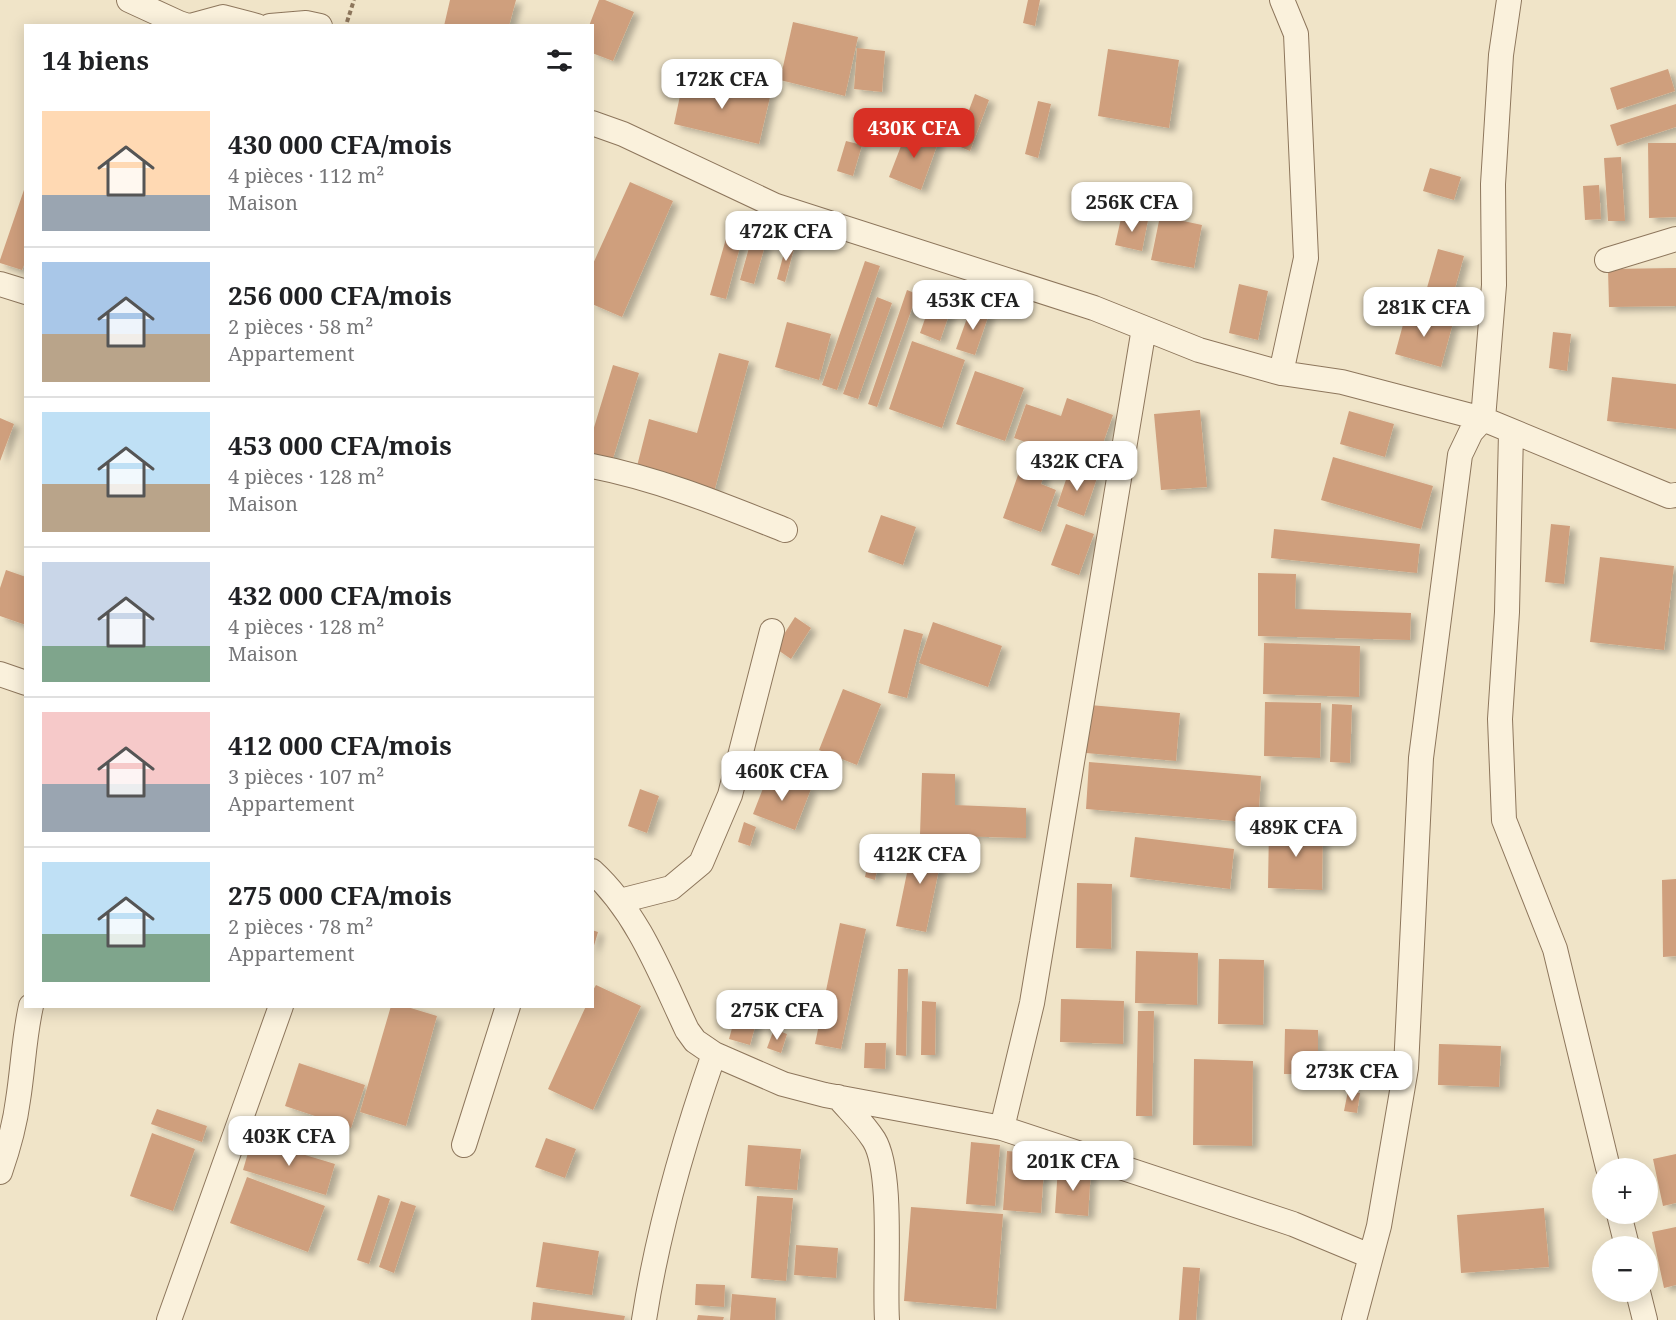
<!DOCTYPE html>
<html lang="fr">
<meta charset="utf-8">
<style>
body{margin:0;font-family:"Noto Serif",serif;background:#f2f2f2;color:#202124;height:100vh;display:flex;flex-direction:column;font-size:22px;white-space:nowrap}
*{box-sizing:border-box;margin:0}
p{font-size:20px;color:#757577}
.icon{flex:none;width:33px;height:33px;fill:none;stroke:currentColor;stroke-width:2;stroke-linecap:round;stroke-linejoin:round}
.map{position:relative;flex:1;overflow:hidden}
.drawer{position:absolute;left:24px;top:24px;width:570px;height:984px;display:flex;flex-direction:column;background:#fff;border-radius:0px;box-shadow:0 3px 15px #0003}
.drawer>*{flex:none}
.fabs{position:absolute;left:1592px;top:1158px;display:grid;gap:12px}
.fabs a{display:grid;place-items:center;width:66px;height:66px;border-radius:50%;background:#fff;box-shadow:0 3px 15px #0003;font-size:30px}
.price{position:absolute;translate:-50% -51px;padding:0 14px;border-radius:12px;background:#fff;color:#222;font-size:20px;line-height:39px;filter:drop-shadow(0 2px 3px #0008)}
.price::after{content:'';position:absolute;left:50%;top:36px;width:18px;height:14px;margin-left:-9px;background:inherit;clip-path:polygon(0 0,100% 0,50% 100%)}
.price.active{background:#d93025;color:#fff}
ul{padding:0;list-style:none}
li{display:flex;align-items:center;gap:18px;height:150px;padding:0 18px}
li+li{border-top:2px solid #e0e0e0}
li span{display:grid;place-items:center;flex:none;width:168px;height:120px;border-radius:0px;color:#555}
li>.icon{margin-inline-start:auto}
span .icon{width:72px;height:72px;fill:#fffc;stroke-width:1}
li b{font-size:26px}
h2{display:flex;justify-content:space-between;align-items:center;height:72px;padding:0 18px;font-size:26px}
.map>svg:first-child{display:block}
</style>
<div class="map">
<svg width="1676" height="1320" viewBox="0 0 1676 1320">
<defs>
<filter id="shadow"><feDropShadow dx="6" dy="4" stdDeviation="3" flood-color="#0004"/></filter>
</defs>
<rect width="100%" height="100%" fill="#f0e4c8"/>
<path fill="#cf9f7d" filter="url(#shadow)" d="M450,0H516L509,26H444Z
M599,0H605L634,12L613,61L592,53V26H589Z
M1028,0H1040L1035,26L1023,23Z
M793,22L858,37L845,96L780,80Z
M857,48L885,51L882,92L854,89Z
M1108,49L1179,60L1169,128L1098,116Z
M1668,69L1675,91L1617,110L1610,88Z
M684,77L770,97L759,144L674,124Z
M975,94L989,100L970,151L956,145Z
M1038,101L1051,104L1038,158L1025,154Z
M1676,104V127L1617,146L1610,125Z
M908,128L939,140L921,190L889,177Z
M846,141L862,145L853,176L837,171Z
M1648,143H1676V217L1649,218Z
M1621,157L1625,221H1608L1604,158Z
M1430,168L1461,177L1454,200L1423,191Z
M630,182L673,201L622,317L592,304V266Z
M26,184V260L22,270L0,263V260Z
M1599,185L1601,219L1585,220L1583,186Z
M1122,214L1148,220L1142,251L1115,245Z
M1160,216L1202,225L1194,268L1151,260Z
M729,228L744,232L726,299L710,295Z
M752,237L766,242L754,284L740,280Z
M787,242L795,245L785,282L777,279Z
M1438,249L1464,256L1449,310L1423,302Z
M865,261L880,266L837,390L822,385Z
M1676,268V306L1609,307L1608,269Z
M1239,284L1268,291L1258,340L1229,333Z
M907,290L917,294L877,407L868,404Z
M933,296L953,303L940,341L920,333Z
M877,297L892,303L858,399L843,394Z
M971,307L989,314L975,355L956,349Z
M1407,310L1453,323L1441,367L1395,354Z
M787,322L831,334L819,380L775,367Z
M1553,332L1571,334L1567,371L1549,368Z
M912,341L965,360L942,428L889,409Z
M719,353L749,361L713,496L635,474L649,419L697,433Z
M613,365L639,373L611,465L592,459V434Z
M975,371L1024,388L1005,441L956,424Z
M1612,377L1676,384V429L1607,421Z
M1067,398L1113,415L1095,466L1014,438L1026,404L1061,416Z
M1200,410L1207,487L1161,490L1154,414Z
M1349,411L1394,424L1385,457L1340,444Z
M0,418L14,424L0,461Z
M1026,452L1049,461L1041,484L1056,490L1041,532L1003,518Z
M1333,457L1433,486L1421,529L1321,500Z
M1070,468L1097,478L1084,516L1057,506Z
M881,515L916,527L903,565L868,552Z
M1066,524L1094,534L1079,575L1051,565Z
M1551,524L1570,526L1564,584L1545,582Z
M1274,529L1420,544L1417,573L1271,558Z
M1600,557L1674,566L1664,650L1590,642Z
M6,570L26,577V625L0,616V588Z
M1258,573L1296,574L1295,609L1411,613L1410,640L1258,636Z
M795,617L811,628L791,659L775,648Z
M933,622L1002,646L988,687L919,663Z
M904,629L923,634L907,698L888,693Z
M1264,643L1360,646L1359,697L1263,694Z
M843,689L881,704L857,765L819,750Z
M1265,702L1321,703L1320,758L1264,756Z
M1332,704L1352,705L1350,763L1330,762Z
M1090,705L1180,713L1176,761L1086,753Z
M1089,762L1261,776L1258,823L1086,809Z
M769,773L811,789L795,830L753,814Z
M922,773L955,774V805L1026,808V838L920,835Z
M640,789L659,796L647,833L628,826Z
M744,822L756,827L750,846L738,842Z
M1269,825L1323,827L1322,890L1268,888Z
M873,837L883,839L875,880L865,877Z
M1135,837L1234,849L1230,889L1130,877Z
M914,839L944,845L926,932L896,926Z
M1676,879V956L1663,957L1662,880Z
M1077,883L1112,884L1111,949L1076,948Z
M840,923L866,929L841,1049L815,1044Z
M592,930L598,932L593,949H592Z
M1136,951L1198,953L1197,1005L1135,1003Z
M1219,959L1264,960L1263,1025L1218,1024Z
M898,969H908L906,1056L896,1055Z
M596,985L641,1006L593,1110L548,1089L586,1006H592V992Z
M1061,999L1124,1001L1123,1044L1060,1042Z
M922,1001L936,1002L935,1055H921Z
M391,1006H404L437,1016L406,1126L360,1112Z
M737,1010L758,1016L750,1045L729,1039Z
M1138,1011H1154L1152,1116H1136Z
M774,1029L787,1034L781,1053L767,1048Z
M1285,1029L1318,1030V1075L1284,1074Z
M865,1043H886L885,1069L864,1068Z
M1439,1044L1501,1046L1499,1087L1438,1085Z
M1194,1059L1253,1061L1252,1146L1193,1145Z
M299,1063L365,1085L351,1128L285,1106Z
M1348,1091L1360,1093L1357,1113L1344,1111Z
M157,1109L207,1126L202,1142L151,1124Z
M152,1133L195,1149L173,1211L130,1196Z
M546,1138L576,1149L565,1178L535,1167Z
M252,1139L335,1164L326,1195L243,1170Z
M971,1142L1000,1145L995,1206L966,1204Z
M748,1145L801,1149L797,1190L745,1186Z
M1007,1151L1045,1154L1041,1213L1003,1210Z
M1676,1154V1203L1663,1206L1653,1159Z
M1058,1167L1091,1170L1088,1216L1055,1213Z
M247,1177L325,1206L308,1252L230,1223Z
M378,1195L390,1199L369,1264L357,1260Z
M757,1196L793,1198L786,1281L751,1278Z
M401,1201L416,1206L394,1273L379,1267Z
M911,1207L1003,1214L996,1309L904,1301Z
M1544,1208L1549,1267L1461,1273L1457,1215Z
M1676,1227V1285L1664,1288L1652,1232Z
M543,1242L599,1251L592,1295L536,1287Z
M796,1245L838,1248L836,1278L794,1275Z
M1183,1267L1200,1268L1196,1320H1179Z
M696,1284L725,1285L724,1307L695,1305Z
M732,1294L776,1298L775,1320H730Z
M533,1302L625,1316L624,1320H531Z
M698,1315L724,1317L723,1320H697Z"/>
<g fill="none" stroke-linecap="round" stroke-linejoin="round">
<defs>
<path id="minor" d="M129,0L179,23L188,26
M190,26L223,17L257,26
M270,26L306,23L320,26
M592,123L623,134L776,206L1094,308L1199,350L1281,373L1342,382L1483,419L1669,496L1676,495
M1607,260L1676,239
M0,284L26,292
M1281,373L1306,258L1296,34L1282,0
M1511,432L1507,612L1500,719L1504,820L1555,949L1608,1168
M592,466C659,479 722,505 785,530
M0,674L26,683
M592,871C638,913 661,975 687,1030L695,1041L714,1054L783,1084L825,1095L1002,1128L1293,1224L1370,1256
M620,901L671,888L701,863L730,795L772,631
M838,1097C850,1111 864,1124 874,1140C894,1173 884,1277 887,1320
M1002,1128L1032,1003L1144,328
M464,1145L508,1006
M0,1172C8,1149 15,1124 18,1100C23,1069 24,1037 31,1006
M1619,1214L1627,1246
M1638,1292L1645,1320
M169,1320L281,1006
M644,1320C658,1229 684,1140 714,1054
M1354,1320L1379,1226L1406,1068L1421,758L1460,455L1471,432L1483,419L1494,285L1493,184L1501,55L1509,0"/>
</defs>
<use href="#minor" stroke="#8d765c" stroke-width="26"/>
<path stroke="#8d765c" stroke-width="4" stroke-dasharray="4.5 3" stroke-linecap="butt" d="M347,22L354,0"/>
<use href="#minor" stroke="#faf1dc" stroke-width="24"/>
</g>
</svg>
<div class="fabs">
<a>+</a>
<a>−</a>
</div>
<b class="price" style="left:722px;top:110px">172K CFA</b>
<b class="price active" style="left:914px;top:159px">430K CFA</b>
<b class="price" style="left:1132px;top:233px">256K CFA</b>
<b class="price" style="left:786px;top:262px">472K CFA</b>
<b class="price" style="left:973px;top:331px">453K CFA</b>
<b class="price" style="left:1424px;top:338px">281K CFA</b>
<b class="price" style="left:1077px;top:492px">432K CFA</b>
<b class="price" style="left:782px;top:802px">460K CFA</b>
<b class="price" style="left:1296px;top:858px">489K CFA</b>
<b class="price" style="left:920px;top:885px">412K CFA</b>
<b class="price" style="left:777px;top:1041px">275K CFA</b>
<b class="price" style="left:1352px;top:1102px">273K CFA</b>
<b class="price" style="left:289px;top:1167px">403K CFA</b>
<b class="price" style="left:1073px;top:1192px">201K CFA</b>
<section class="drawer">
<h2>14 biens<svg class="icon" aria-label="filters" viewBox="0 0 24 24"><path d="M4 7h16M4 17h16"/><circle cx="9" cy="7" r="2"/><circle cx="15" cy="17" r="2"/></svg></h2>
<ul>
<li><span style="background:linear-gradient(#ffd9b3 70%,#9aa5b1 0)"><svg class="icon" aria-label="home" viewBox="0 0 24 24"><path d="M3 11l9-7 9 7M6 9v11h12V9"/></svg></span><div><b>430 000 CFA/mois</b><p>4 pièces · 112 m²</p><p>Maison</p></div></li>
<li><span style="background:linear-gradient(#a9c7e8 60%,#b9a48a 0)"><svg class="icon" aria-label="home" viewBox="0 0 24 24"><path d="M3 11l9-7 9 7M6 9v11h12V9"/></svg></span><div><b>256 000 CFA/mois</b><p>2 pièces · 58 m²</p><p>Appartement</p></div></li>
<li><span style="background:linear-gradient(#bfe0f5 60%,#b9a48a 0)"><svg class="icon" aria-label="home" viewBox="0 0 24 24"><path d="M3 11l9-7 9 7M6 9v11h12V9"/></svg></span><div><b>453 000 CFA/mois</b><p>4 pièces · 128 m²</p><p>Maison</p></div></li>
<li><span style="background:linear-gradient(#c9d6e8 70%,#7fa58c 0)"><svg class="icon" aria-label="home" viewBox="0 0 24 24"><path d="M3 11l9-7 9 7M6 9v11h12V9"/></svg></span><div><b>432 000 CFA/mois</b><p>4 pièces · 128 m²</p><p>Maison</p></div></li>
<li><span style="background:linear-gradient(#f6c9c9 60%,#9aa5b1 0)"><svg class="icon" aria-label="home" viewBox="0 0 24 24"><path d="M3 11l9-7 9 7M6 9v11h12V9"/></svg></span><div><b>412 000 CFA/mois</b><p>3 pièces · 107 m²</p><p>Appartement</p></div></li>
<li><span style="background:linear-gradient(#bfe0f5 60%,#7fa58c 0)"><svg class="icon" aria-label="home" viewBox="0 0 24 24"><path d="M3 11l9-7 9 7M6 9v11h12V9"/></svg></span><div><b>275 000 CFA/mois</b><p>2 pièces · 78 m²</p><p>Appartement</p></div></li>
</ul>
</section>
</div>
